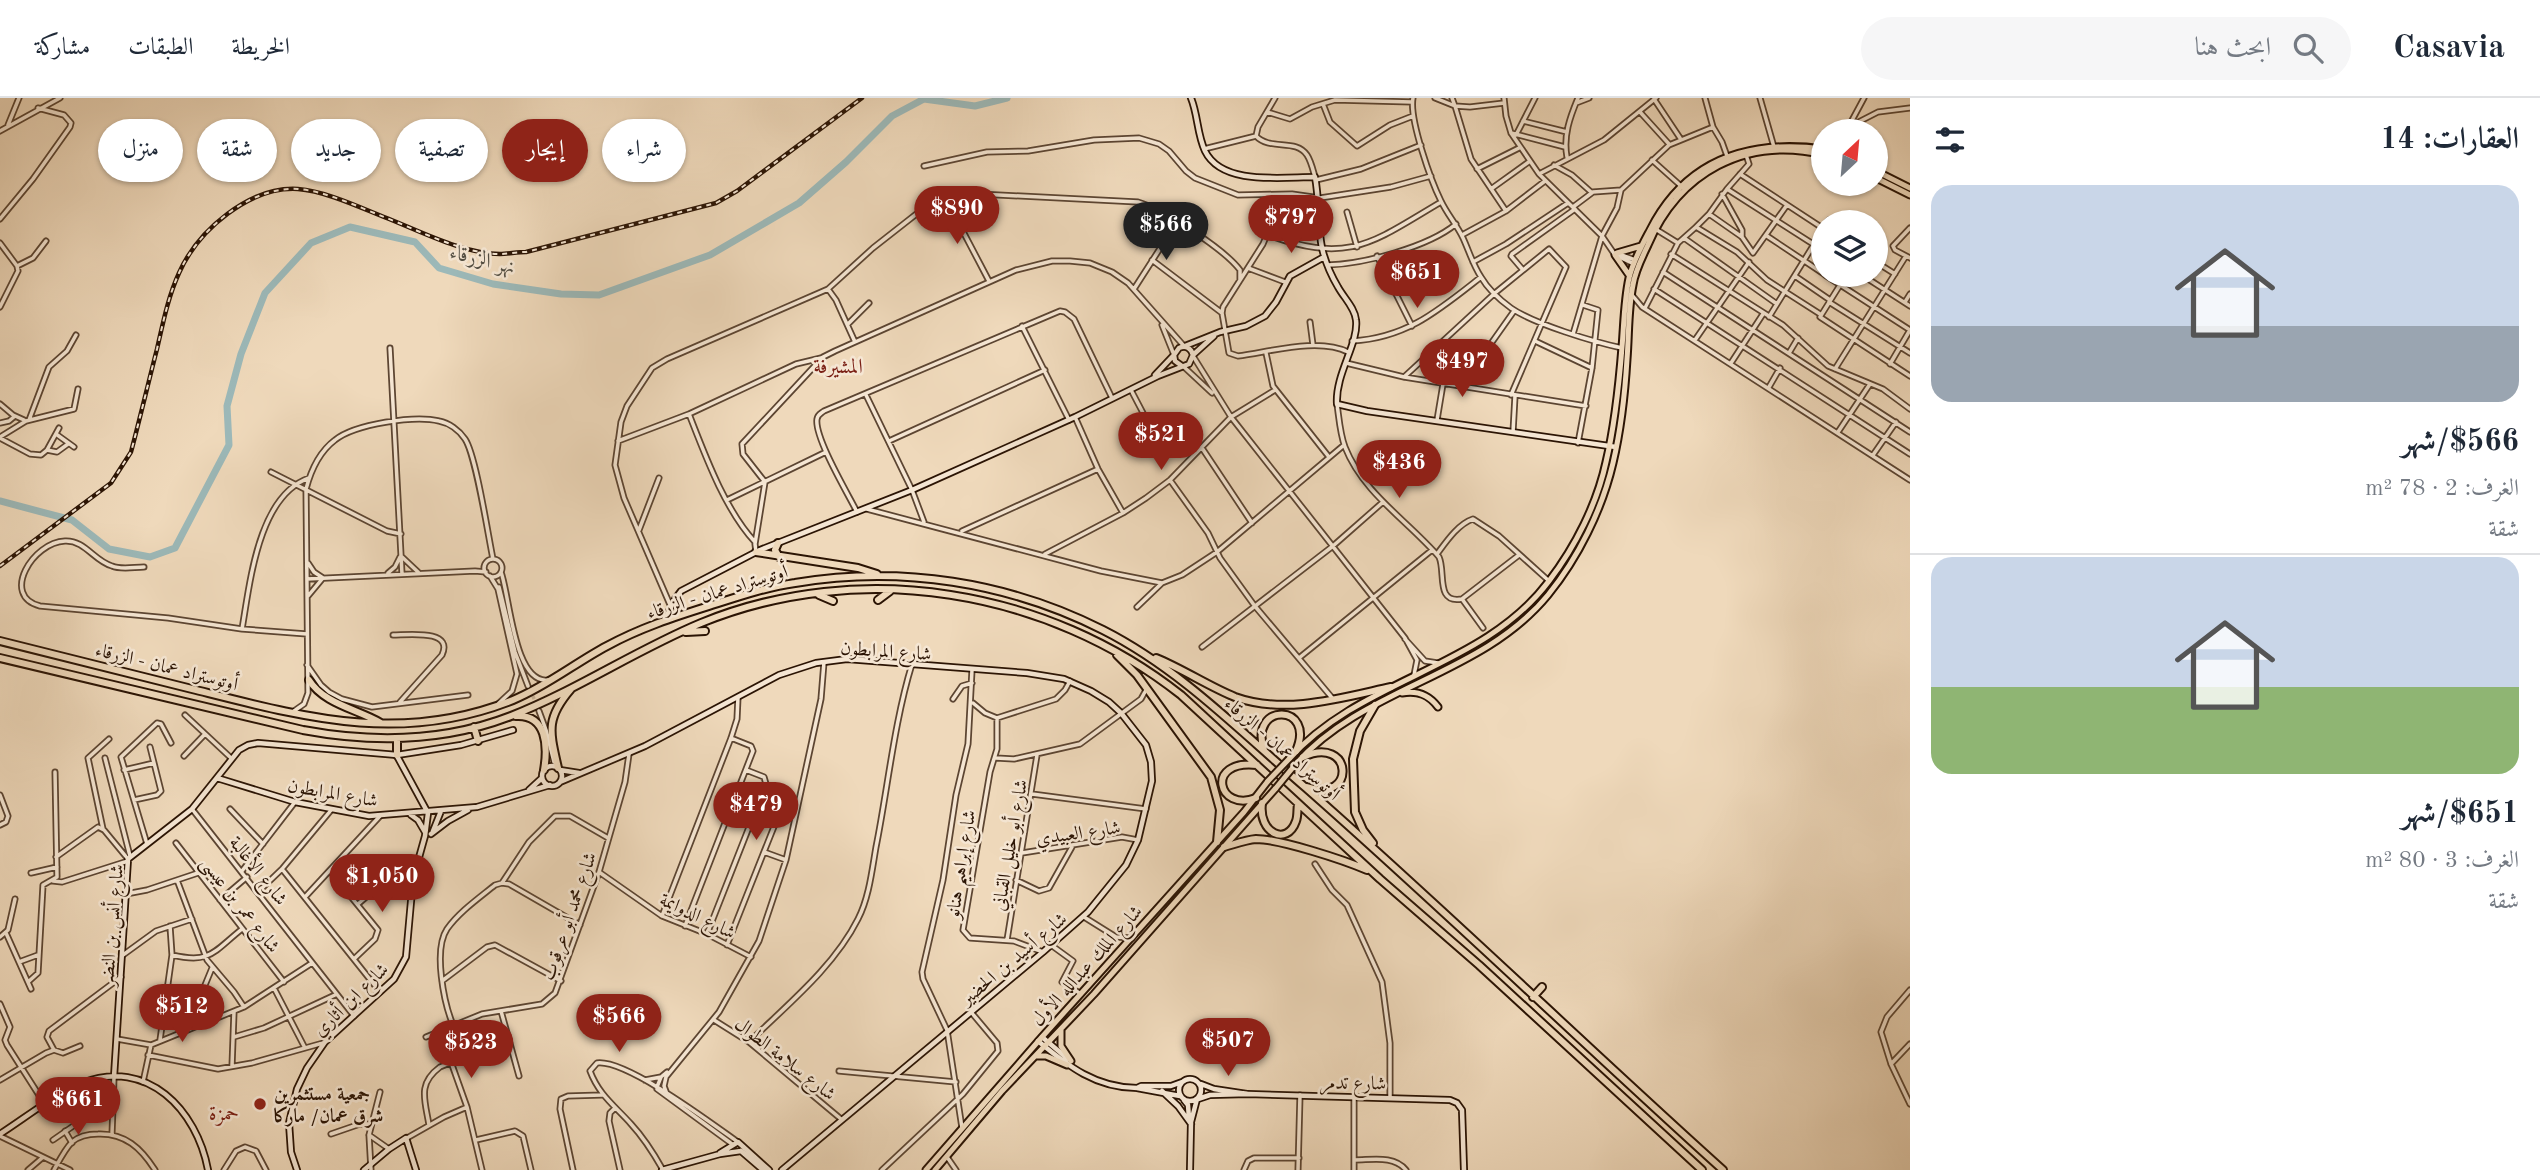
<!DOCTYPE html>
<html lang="ar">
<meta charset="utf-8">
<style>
body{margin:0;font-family:"Old Standard TT",Amiri,serif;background:#f6f6f7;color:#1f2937;direction:rtl;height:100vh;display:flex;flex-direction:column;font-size:26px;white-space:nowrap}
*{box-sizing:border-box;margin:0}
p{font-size:23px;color:#747a83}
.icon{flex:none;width:38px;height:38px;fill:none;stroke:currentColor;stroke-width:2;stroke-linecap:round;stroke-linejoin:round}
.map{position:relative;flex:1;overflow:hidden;direction:ltr}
.details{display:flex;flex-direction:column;background:#fff;width:630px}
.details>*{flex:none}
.banner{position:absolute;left:21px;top:21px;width:665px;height:63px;direction:rtl;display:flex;gap:14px}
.needle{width:46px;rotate:26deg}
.tools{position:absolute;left:1811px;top:21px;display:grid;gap:14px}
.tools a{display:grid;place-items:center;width:77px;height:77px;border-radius:50%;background:#fff;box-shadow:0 2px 5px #0004;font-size:35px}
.price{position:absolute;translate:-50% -60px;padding:0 16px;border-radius:24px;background:#8f2418;color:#fff;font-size:23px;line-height:46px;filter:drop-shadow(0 2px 4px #0008)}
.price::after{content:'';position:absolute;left:50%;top:42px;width:21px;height:16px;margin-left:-10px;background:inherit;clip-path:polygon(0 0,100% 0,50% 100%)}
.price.active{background:#222;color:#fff}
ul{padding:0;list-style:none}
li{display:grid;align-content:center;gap:14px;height:371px;padding:0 21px}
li+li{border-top:2px solid #e0e1e3}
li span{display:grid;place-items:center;height:217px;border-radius:21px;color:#555}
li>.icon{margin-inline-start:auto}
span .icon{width:126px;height:126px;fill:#fffc;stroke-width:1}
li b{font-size:30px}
h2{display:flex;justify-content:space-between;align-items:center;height:84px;padding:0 21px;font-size:30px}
.tag{padding:0 24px;border-radius:32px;background:#fff;box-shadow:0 2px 5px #0004;font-size:24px;line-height:63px}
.tag.active{background:#8f2418;color:#fff}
header{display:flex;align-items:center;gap:42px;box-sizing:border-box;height:98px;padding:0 35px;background:#fff;border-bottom:2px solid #e0e1e3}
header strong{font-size:33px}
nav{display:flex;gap:38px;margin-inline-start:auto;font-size:24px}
.search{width:490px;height:63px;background:#f6f6f7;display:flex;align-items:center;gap:18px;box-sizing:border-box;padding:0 24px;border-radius:38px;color:#747a83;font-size:26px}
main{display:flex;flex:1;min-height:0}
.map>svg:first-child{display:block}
</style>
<header>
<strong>Casavia</strong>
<div class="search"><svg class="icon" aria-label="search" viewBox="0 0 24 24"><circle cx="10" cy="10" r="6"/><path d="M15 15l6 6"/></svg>ابحث هنا</div>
<nav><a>الخريطة</a><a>الطبقات</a><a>مشاركة</a></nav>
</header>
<main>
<section class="details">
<h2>العقارات: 14<svg class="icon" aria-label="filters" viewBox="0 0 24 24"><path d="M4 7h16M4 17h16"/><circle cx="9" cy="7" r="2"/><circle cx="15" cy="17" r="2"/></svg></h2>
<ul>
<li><span style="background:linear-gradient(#c9d6e8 65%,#9aa5b1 0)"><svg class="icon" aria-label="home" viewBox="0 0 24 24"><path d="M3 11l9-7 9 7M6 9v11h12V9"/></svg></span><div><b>$566/شهر</b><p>الغرف: 2 · 78 m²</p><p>شقة</p></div></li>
<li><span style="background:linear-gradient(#c9d6e8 60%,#8fb573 0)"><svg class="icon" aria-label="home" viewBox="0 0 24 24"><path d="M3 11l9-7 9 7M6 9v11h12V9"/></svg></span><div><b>$651/شهر</b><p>الغرف: 3 · 80 m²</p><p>شقة</p></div></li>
</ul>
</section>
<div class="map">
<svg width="1910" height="1072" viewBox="0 0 1910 1072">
<rect width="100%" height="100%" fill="#efd9bb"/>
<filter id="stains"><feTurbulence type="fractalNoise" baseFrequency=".00286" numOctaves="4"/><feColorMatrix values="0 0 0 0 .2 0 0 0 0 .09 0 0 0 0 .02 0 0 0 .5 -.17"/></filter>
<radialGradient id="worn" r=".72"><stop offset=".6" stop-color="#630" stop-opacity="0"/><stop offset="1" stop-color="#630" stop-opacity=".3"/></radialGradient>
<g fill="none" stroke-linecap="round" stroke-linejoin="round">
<path stroke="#9cb9b9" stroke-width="7" d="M0,403L72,422L109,451L150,459L175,450L229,347L227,308L241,256L265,195L311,145L350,129L415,144L439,170L493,186L561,196L599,197L710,157L799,105L846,64L892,18L924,1L975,8L1007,0"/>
<path stroke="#c8b296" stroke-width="3.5" stroke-dasharray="3.5 2" stroke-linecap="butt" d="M528,588L537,607"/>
<defs>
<path id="street" d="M1275,0L1258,29L1256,38C1270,53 1296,40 1307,57C1311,63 1313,72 1315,79
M1413,0C1409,21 1431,83 1441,103C1447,116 1457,127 1463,140C1469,153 1473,167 1481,179C1488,191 1500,202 1511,210C1534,226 1594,244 1622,250
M1435,0L1455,8L1471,61L1506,113
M1452,0L1455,8L1470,9L1504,5
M1504,0L1506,18L1511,35L1539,76L1602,138L1615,157L1634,166
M1705,0L1713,29L1722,44L1727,58
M1760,0L1774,49
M1654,1L1680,40
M1576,5L1589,0
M1323,6L1330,24L1357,48L1390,27L1413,18
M1267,14L1290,21L1312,9L1335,2L1412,4
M1640,14L1669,46
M1523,23L1567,34
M1850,26L1864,0
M8,27L19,0
M0,33L60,0
M1841,33L1878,14L1910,10
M1511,35L1565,49
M1516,37L1535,0
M1204,51L1256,38
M1746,57L1749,66L1727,91L1824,153
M1567,59C1563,38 1570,19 1578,0
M1652,62L1681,88
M1554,67L1572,77L1591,94
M924,68L987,54L1028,53L1094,42L1139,40L1159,46L1169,53L1186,73L1195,80L1238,97L1292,96L1320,100L1391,89L1431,78
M1477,71L1519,50
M1539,76L1604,42L1656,0
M1740,76L1824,131
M1316,82L1361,71L1421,47
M1491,91L1530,63
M1722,96L1742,132V139
M946,101L989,183
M1573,109L1593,94L1621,92
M1347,114L1357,149
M1709,116L1742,139L1753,155L1787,107
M0,121L33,81L70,29L71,25L64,17L38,10
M1827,124L1829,122
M1696,129L1709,116L1727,91
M1910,130L1893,148L1895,152L1910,160
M1268,134L1263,146L1223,209L1222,215L1229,255L1238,258C1270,254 1318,239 1348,254
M1268,137C1350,167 1373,144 1441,104
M1462,137L1506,113L1545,83
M1767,138L1824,176
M1684,140L1777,206
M0,145L17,168L18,173L0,209
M1678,145L1696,129L1737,154L1767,182L1820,216
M1619,156L1635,162
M1671,156L1783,227L1828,268L1883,291L1910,311
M1377,158L1412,228
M1152,162L1222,215
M1473,164L1506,146L1568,105
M1876,164L1895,176
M1328,167C1364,166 1428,149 1456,126
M17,168L33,160L46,143
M1248,170L1285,184
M1523,172L1511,158L1512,156L1575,111
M1663,174L1910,334
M1825,177L1910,232
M1862,177L1910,208
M1795,178L1830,202
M1840,187L1820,219L1910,278
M828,191L836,202L855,244
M1134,191L1177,124
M1654,191L1910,356
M1632,197L1642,209L1910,382
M1829,204L1910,255
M1905,204L1910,196
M1645,210L1678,145L1657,132
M1769,219L1824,130
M1310,224L1313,247
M848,226L869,205
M1162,227L1174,257
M1022,228L1069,322
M1573,236L1602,138L1617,110L1621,92L1669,47L1713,29
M1695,242L1749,164
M1352,243C1407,240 1439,212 1481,179
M1535,243L1592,270
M390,250L402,476
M1266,255L1273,288L1329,359
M1789,255L1798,240
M1193,258L1231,319L1405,540L1417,562L1414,577
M1346,265L1404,279L1586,308
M1731,265L1763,216
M1890,266L1910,232
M1183,268L1212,295
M1835,271L1906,158
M1404,279L1495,195L1549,151L1566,169L1511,297
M1461,288L1514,213
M1769,289L1780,270
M1131,292L1154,336
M866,297L912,392L924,424
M0,306L13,317L24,322
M1337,306C1339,320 1340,336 1345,349C1363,395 1408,423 1439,459C1446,474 1435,506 1462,501L1519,457
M689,316C705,357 725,412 755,444
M1075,319L1098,371L1123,415
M29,322L49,269L67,253L76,237
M1437,322L1443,286
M0,325L9,323L15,318
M1513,334L1515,298
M1838,334L1870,286
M56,336L74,349
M0,339L26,323L74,311L78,291
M0,340L30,356L41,357L47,352L59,330
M618,343L689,316L796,266L821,260
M889,343L1045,272
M1578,345L1592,270L1598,212L1583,207
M1202,350L1252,425
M47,352L57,354L68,346
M1873,357L1896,324
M271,374L387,433L401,436
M1170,382L1208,435L1220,460L1254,507L1333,601
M727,402L826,354
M867,411L1101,473L1162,485L1182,477L1217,454L1344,347
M857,414C848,396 814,339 817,321C818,316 820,316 824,313L1060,213L1065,214L1074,221L1112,300
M639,432L659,380
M962,433L1098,371
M756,454L755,446L765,384L743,356L742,346L823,259L835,253L1016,172L1052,163H1070L1090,165L1112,174L1128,185L1184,248
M1045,456L1123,415L1146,400L1170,382L1231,319L1275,292
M1437,456C1446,444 1458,426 1473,421L1499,438L1549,483
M401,458L418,474
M484 470a9 9 0 1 1 18 0a9 9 0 1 1-18 0Z
M308,465L314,474L323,480L308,498
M144,469C134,469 121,472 112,468C94,463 85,442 65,443C33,444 0,498 40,508L168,520L242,531L307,536
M501,474C510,499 514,586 548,582
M388,475L395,469L400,459
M490,478L498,491L517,576L512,593L499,605
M307,481L475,473L486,474
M499,489L515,554L528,588
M1462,501L1483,530
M671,509L624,400L615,367L621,324L627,308L652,270L667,261L828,191L873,150L924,110L938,104L979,96L1138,104C1163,111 1224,151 1240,172V182
M1137,509L1162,485
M242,531C250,485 258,398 309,380
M393,537C408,537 454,531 442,557L400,604
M1405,541L1425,563L1438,565
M1202,549L1333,448L1383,404
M1299,560L1432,452
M307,567L321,587L329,594L342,601L372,609L468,597
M953,601L962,588L972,585
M973,605L985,615L997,620L1056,601L1065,592L1070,583
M294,613L304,606L308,595L306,391C311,372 319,354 335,342C355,326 415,317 439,323C449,325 459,332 465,341C476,357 488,437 493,461
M539,613L546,632L554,664
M185,617L231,660
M997,620V651L990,674L963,832L970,840L1014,843L1043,854
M184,658L205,636
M105,660L130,758
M996,660L1014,661L1080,646L1141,601L1146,592
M124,672L154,665
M763,694L783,706L797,709
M1032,696L1146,711
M0,697L8,718L6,724L0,727
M134,702L157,697L161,693L150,649
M192,711L354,918
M230,711L263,746
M103,731L88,660L109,641
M176,745L284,884
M147,746L121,659L157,625L161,626L171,645
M764,754L786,762
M1022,755L1122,739L1138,742
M56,759L98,729L104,732L128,761
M1315,766L1332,792L1347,807L1382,884L1390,945V999
M282,771L380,894
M242,773L295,704
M330,773L378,832L375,841L354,861
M599,774L662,818L707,836L751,859
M31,775L57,769
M177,782L207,862L234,894L244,909
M1016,782L1039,793L1049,790L1072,749
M53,783L62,784L128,763
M502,785L529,744L555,718H570L608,740
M258,794L282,771L332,711
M126,796L147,792L198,775
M306,798L380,718
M220,802L247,779
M358,806L395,774L402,771L414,770
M662,818L731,640L737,621L738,599
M1084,819L1116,839L1132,840
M685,828L753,653L751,648L731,640
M6,835L31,891
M707,836L766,686L764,679L746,672
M0,839L8,832L15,801
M1007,842L1037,657
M727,847L783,706
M1051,847L1073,863L1062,884L1081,896
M123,857L156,833L192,821
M172,857C211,866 213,854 242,831
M19,864L38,857
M442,883L487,849L495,847L561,883
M28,884L38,875L43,787L57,779L55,674
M274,890L305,950
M1910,892L1887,919L1881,934L1891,966L1910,1006
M0,906L10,929L5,942L7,947L44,1005
M501,913L519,978
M714,922L749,944L841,1021
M453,927C444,905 433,852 447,831C459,814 479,800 495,787L502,785L509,786L580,827
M187,931L212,870
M234,939L264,930L335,897
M426,939L482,916L542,906L555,895L599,774L625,684L629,656
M117,941L151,947L244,909L312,865
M160,942L172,857L170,828
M749,944C787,907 834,869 858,821C869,800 872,772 876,749C888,689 894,625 912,566
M54,952L47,939L49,933L121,879
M148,957L218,971L252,965L323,945
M451,964L467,1009L482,1072
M1891,966L1910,946
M232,968L234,914
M839,973L956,984
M0,982L46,955L54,952L63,955L80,948
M645,982L661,979
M143,984L151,947
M657,989L661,979L667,974
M657,991L732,1046
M667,996L664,988L666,979L719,914L759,843L786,762L821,601L824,564
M1354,1000V1072
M615,1010L610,1015L609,1023L620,1072
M429,1027C425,1002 417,986 440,969L509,941
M962,1030L947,932L923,881L922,874L943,782L956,697L968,646L972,572
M65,1033L72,1045
M112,1036L114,979
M331,1036L360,1026H370
M369,1037L389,1051
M0,1038L70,1072
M407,1040L444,1019L467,1009
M53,1042L89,1017
M476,1042L515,1033L523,1038L531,1072
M947,1059L956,1072
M1355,1062C1372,1062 1394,1057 1406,1072
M28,1072L42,1060
M54,1072C59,1063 65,1051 72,1044C79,1038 89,1036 98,1036C125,1035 141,1050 155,1072
M224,1072L236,1053L245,1049L256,1053L266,1072
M371,1072L369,1037L380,994
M573,1072L560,1011L561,1001L568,998L602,997
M663,1072C654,1056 644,1040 631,1026C615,1008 599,997 590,973L597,965C626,961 711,1025 738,1044
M882,1072L963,996L998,953L997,945L971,914
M1244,1072L1248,1063L1254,1060H1299
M1298,1072L1300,997"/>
<path id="secondary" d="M1191,0C1198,17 1197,36 1205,53C1222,88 1282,79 1315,79C1320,104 1317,132 1323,154C1326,165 1332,179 1338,189C1344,200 1355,210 1356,222C1359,245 1335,276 1337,306L1367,313L1616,349
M1185,248L1220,234L1246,228L1265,218L1276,204L1290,178L1324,159
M1193,257L1214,238
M1155,277L1173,258
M665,521L675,501L681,493L760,452L912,392L1075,319L1158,278L1189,266L1193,257C1191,250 1186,247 1179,250L1174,257L1175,263L1182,268
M542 678a10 10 0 1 1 20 0a10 10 0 1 1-20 0Z
M560,672L579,675
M217,680L295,704L369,718L477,709L550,687
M560,684L645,648L779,577L816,565L847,561L1027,575L1064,581L1091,593L1109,604L1121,615L1146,647L1151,664L1152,683L1138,742L1126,767L1088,814L1043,854L782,1072
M529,692L542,680
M411,717L418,722L425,734
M433,733L441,713
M431,736L448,723L468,712
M1042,939L1068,961
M1038,943C1068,968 1096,990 1137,990L1141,988H1171L1182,984
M114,979L128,761L192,711L239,652L248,647L258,645L397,657L461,647L513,632
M1179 992a11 11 0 1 1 22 0a11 11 0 1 1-22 0Z
M1201,986L1214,991L1247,996
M1137,990L1180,998
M1162,993L1178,1008L1191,1026
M1198,1001L1210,997L1248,996L1450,1002L1457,1005L1462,1012L1464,1072
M1184,1002L1188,1007L1189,1020
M0,1036C25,1020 55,996 82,985C147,959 197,1012 208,1072
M741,1053L763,1072
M720,1055L738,1044L769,1072
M297,1072L291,1054L289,1025L297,991L307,970L325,944L394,881L406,859L413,781L425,738L428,715L397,658
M364,1072L389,1051L406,1040L416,1072
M662,1072L720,1056L741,1053
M1190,1072L1191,1024L1197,1001"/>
<path id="primary" d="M1876,73L1910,90
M1876,80L1910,97
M1617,155L1641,148
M1615,157L1629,177
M1402,595C1418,592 1429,597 1438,609
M1289,661C1363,579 1483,571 1549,483C1575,449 1597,406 1606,364C1615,326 1619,287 1622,249C1624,226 1624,203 1629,180C1633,163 1642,147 1650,132C1686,61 1748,41 1824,51
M1295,667C1364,588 1481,579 1548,497C1578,460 1602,412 1613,365C1621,331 1625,295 1627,261C1629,236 1628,211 1633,187C1635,173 1642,160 1648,147C1679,75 1745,38 1824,57
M1061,931V948L1071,963
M1036,958H1046L1067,967
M926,1072L1042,939L1244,714L1268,683
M935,1072L1002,993L1094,896L1276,690"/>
<path id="highway" d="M778,445L775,452L779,459
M756,454L858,470L877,476
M819,497L833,503
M878,502L890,493
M686,534L705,533
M0,543C64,559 128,575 192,591C304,619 400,647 513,602C547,588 575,565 607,548C640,530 674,519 709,508C737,499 766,489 795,485C900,467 1008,484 1103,532C1180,571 1241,634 1306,690C1447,814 1583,946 1723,1072
M1117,557L1137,577L1211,679L1220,712L1217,744
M0,560L303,632C373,645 444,644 511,618C577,592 636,552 701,525C860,460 1047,491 1181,597L1380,781L1479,867L1702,1072
M1156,560C1183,571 1208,588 1235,599C1285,617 1341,600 1391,589
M309,582C324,606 357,611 381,625
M516,618C547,616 548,649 544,672
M474,629L478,643
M397,641V657
M1264,652C1248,604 1317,605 1296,653
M1303,659C1353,636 1357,706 1307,689
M558,670C550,634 545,621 571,591
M1256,700C1218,715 1204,661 1257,667
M1262,705C1258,735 1287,749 1296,723C1298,718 1297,711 1298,706
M1373,745L1363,732L1355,714L1353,661L1360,633L1375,607
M1224,749C1235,746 1245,742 1256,741C1280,741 1344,762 1367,772
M1533,899L1542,889"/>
</defs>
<use href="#street" stroke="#5c4532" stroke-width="7"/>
<use href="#secondary" stroke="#2b1404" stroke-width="8"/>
<use href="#primary" stroke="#2b1404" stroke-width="9"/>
<use href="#highway" stroke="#2b1404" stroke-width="10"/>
<use href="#street" stroke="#f5e6d3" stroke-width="3.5"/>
<use href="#secondary" stroke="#f5e6d3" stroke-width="4.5"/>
<use href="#primary" stroke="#efd9bb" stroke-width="5"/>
<use href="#highway" stroke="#efd9bb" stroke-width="6"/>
<defs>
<path id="rail" d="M0,468L111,385L131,354C140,320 148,286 157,251C163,225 168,199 179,175C198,132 250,88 298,91C325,93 359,109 384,119C418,132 463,156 500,156C508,156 517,154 526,154L716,105L737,93L862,0"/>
</defs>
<use href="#rail" stroke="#2b1404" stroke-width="4.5"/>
<use href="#rail" stroke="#f5e6d3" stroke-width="2" stroke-dasharray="5" stroke-linecap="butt"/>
<defs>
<path id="primary-bridge" d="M1268,683L1289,661
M1276,690L1295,667"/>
</defs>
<use href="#primary-bridge" stroke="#2b1404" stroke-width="9" stroke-linecap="butt"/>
<use href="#primary-bridge" stroke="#efd9bb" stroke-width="5"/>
</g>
<circle fill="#8f2418" stroke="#f5e6d3" stroke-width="2.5" cx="260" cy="1006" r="7"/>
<g text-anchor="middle" stroke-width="5" stroke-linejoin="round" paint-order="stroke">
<g font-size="19" fill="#2b1404" stroke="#f5e6d3">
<text transform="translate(717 493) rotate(-17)" y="7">أوتوستراد عمان - الزرقاء</text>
<text transform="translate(886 552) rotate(4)" y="7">شارع المرابطون</text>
<text transform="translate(167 568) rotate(14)" y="7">أوتوستراد عمان - الزرقاء</text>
<text transform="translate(1283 650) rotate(41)" y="7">أوتوستراد عمان - الزرقاء</text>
<text transform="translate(333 694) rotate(10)" y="7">شارع المرابطون</text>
<text transform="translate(1078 734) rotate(-8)" y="7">شارع العبيدي</text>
<text transform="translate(1009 747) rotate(-80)" y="7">شارع أبو خليل القباني</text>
<text transform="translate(960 766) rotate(-81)" y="7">شارع إبراهيم هنانو</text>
<text transform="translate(259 772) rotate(52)" y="7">شارع الأغالبة</text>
<text transform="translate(241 806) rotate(52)" y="7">شارع عمر بن عيسى</text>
<text transform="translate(698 817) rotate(26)" y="7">شارع الدوايمة</text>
<text transform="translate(568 818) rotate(-71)" y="7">شارع محمد أبو عرقوب</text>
<text transform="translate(111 827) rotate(-85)" y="7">شارع أنس بن النضر</text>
<text transform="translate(1013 860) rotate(-40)" y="7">شارع أسيد بن الحضير</text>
<text transform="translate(1086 867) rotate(-48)" y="7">شارع الملك عبدالله الأول</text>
<text transform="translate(350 901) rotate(-44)" y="7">شارع ابن أثاري</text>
<text transform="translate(786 960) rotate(38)" y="7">شارع سلامة الطوال</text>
<text transform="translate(1353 984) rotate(1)" y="7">شارع تدمر</text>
</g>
<g font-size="19" font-weight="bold" fill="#2b1404" stroke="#f5e6d3" text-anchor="start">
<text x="274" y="1002">جمعية مستثمرين<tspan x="274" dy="22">شرق عمان/ ماركا</tspan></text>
</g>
<g font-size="21" font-style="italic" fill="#534e43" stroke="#f5e6d3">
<text transform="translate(483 161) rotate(14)" y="7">نهر الزرقاء</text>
</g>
<g font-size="21" fill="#7a1f14" stroke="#f5e6d3">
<text x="838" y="275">المشيرفة</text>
<text x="224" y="1022">حمزة</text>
</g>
</g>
<rect width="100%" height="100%" filter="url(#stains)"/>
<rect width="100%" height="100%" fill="url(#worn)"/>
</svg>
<div class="tools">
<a><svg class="needle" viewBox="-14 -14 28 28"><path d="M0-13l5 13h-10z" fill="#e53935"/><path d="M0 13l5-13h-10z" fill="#747a83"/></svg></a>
<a><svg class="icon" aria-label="layers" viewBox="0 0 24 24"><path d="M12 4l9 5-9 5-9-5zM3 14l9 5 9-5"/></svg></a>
</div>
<b class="price" style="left:957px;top:148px">$890</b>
<b class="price" style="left:1291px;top:157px">$797</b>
<b class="price active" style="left:1166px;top:164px">$566</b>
<b class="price" style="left:1417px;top:212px">$651</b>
<b class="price" style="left:1462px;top:301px">$497</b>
<b class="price" style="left:1161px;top:374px">$521</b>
<b class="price" style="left:1399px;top:402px">$436</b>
<b class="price" style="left:756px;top:744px">$479</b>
<b class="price" style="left:382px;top:816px">$1,050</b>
<b class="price" style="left:182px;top:946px">$512</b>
<b class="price" style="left:619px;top:956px">$566</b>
<b class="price" style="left:1228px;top:980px">$507</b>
<b class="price" style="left:471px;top:982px">$523</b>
<b class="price" style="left:78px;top:1039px">$661</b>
<div class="banner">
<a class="tag">شراء</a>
<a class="tag active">إيجار</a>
<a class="tag">تصفية</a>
<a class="tag">جديد</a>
<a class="tag">شقة</a>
<a class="tag">منزل</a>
</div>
</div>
</main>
